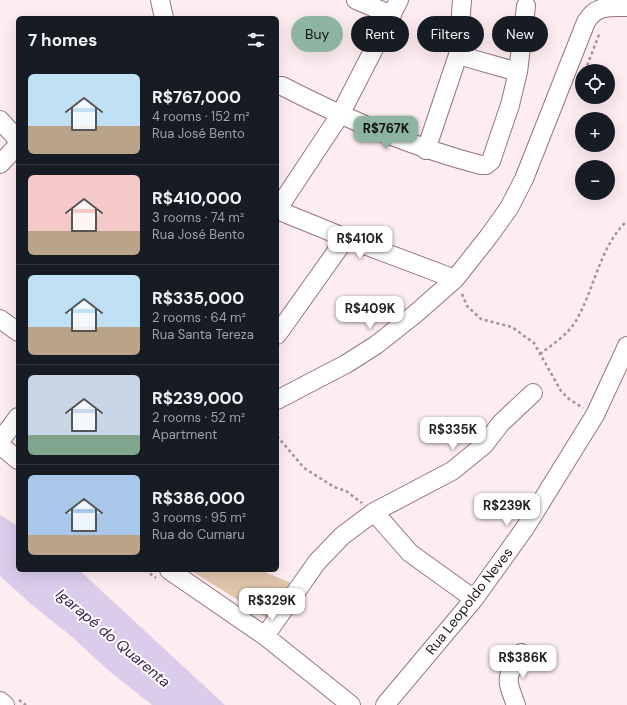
<!DOCTYPE html>
<meta charset="utf-8">
<style>
body{margin:0;font-family:"DM Sans",sans-serif;background:#20242c;color:#f1f3f6;height:100vh;display:flex;flex-direction:column;font-size:15px;white-space:nowrap}
*{box-sizing:border-box;margin:0}
p{font-size:13px;color:#9ea1a6}
.icon{flex:none;width:22px;height:22px;fill:none;stroke:currentColor;stroke-width:2;stroke-linecap:round;stroke-linejoin:round}
.map{position:relative;flex:1;overflow:hidden}
.panel{position:absolute;left:16px;top:16px;width:263px;height:556px;display:flex;flex-direction:column;background:#171b24;border-radius:6px;box-shadow:0 4px 16px #0002}
.panel>*{flex:none}
.top-card{position:absolute;left:291px;top:16px;width:276px;height:36px;display:flex;gap:8px}
.buttons{position:absolute;left:575px;top:64px;display:grid;gap:8px}
.buttons a{display:grid;place-items:center;width:40px;height:40px;border-radius:50%;background:#171b24;box-shadow:0 4px 16px #0002;font-size:20px}
.price{position:absolute;translate:-50% -34px;padding:0 9px;border-radius:8px;background:#fff;color:#222;font-size:13px;line-height:26px;filter:drop-shadow(0 1px 2px #0008)}
.price::after{content:'';position:absolute;left:50%;top:24px;width:12px;height:9px;margin-left:-6px;background:inherit;clip-path:polygon(0 0,100% 0,50% 100%)}
.price.current{background:#8cb4a1;color:#111}
ul{padding:0;list-style:none}
li{display:flex;align-items:center;gap:12px;height:100px;padding:0 12px}
li+li{border-top:1px solid #363941}
li span{display:grid;place-items:center;flex:none;width:112px;height:80px;border-radius:6px;color:#555}
li>.icon{margin-inline-start:auto}
span .icon{width:48px;height:48px;fill:#fffc;stroke-width:1}
li b{font-size:17px}
h2{display:flex;justify-content:space-between;align-items:center;height:48px;padding:0 12px;font-size:17px}
.pill{padding:0 14px;border-radius:18px;background:#171b24;box-shadow:0 4px 16px #0002;font-size:14px;line-height:36px}
.pill.current{background:#8cb4a1;color:#111}
.map>svg:first-child{display:block}
</style>
<div class="map">
<svg width="627" height="705" viewBox="0 0 627 705">
<rect width="100%" height="100%" fill="#feedf0"/>
<path fill="#e1c6ac" d="M190,570H260L294,584L270,620Z"/>
<path fill="#dbccec" d="M0,515L18,526V570H79L225,705H152L109,671L71,636L31,604L0,576Z"/>
<g fill="none" stroke-linecap="round" stroke-linejoin="round">
<defs>
<path id="minor" d="M160,0L164,18
M356,0L392,15
M458,55L518,72
M277,86H282C346,119 412,147 481,165H486L491,161L510,105L518,72L526,6
M0,120L18,140
M426,150L458,55L462,0
M0,164L18,145
M277,210L340,115L399,0
M277,210L346,238L455,279
M0,319L18,332
M277,335L346,238
M277,400L346,364L376,345L414,315L455,279L489,236L509,208L524,179L586,22C596,5 609,7 627,7
M0,441L18,417
M0,445L18,460
M374,512L410,553L474,599
M169,570L265,636L351,705
M265,636L317,562L342,536L374,512L452,471L484,445L501,423L533,393
M0,701L5,705
M385,705L474,599L525,528L595,415L627,346
M516,705C505,677 506,678 521,653"/>
</defs>
<use href="#minor" stroke="#98757c" stroke-width="20"/>
<path stroke="#a39396" stroke-width="2.5" stroke-dasharray="3 3" stroke-linecap="butt" d="M585,71L600,32
M462,294L467,306L481,319L512,327L534,343L561,391L569,399L583,408
M540,354C553,344 569,334 577,319C595,287 600,246 627,221
M277,436L304,468L334,487L346,491L362,503
M145,570L156,578
M19,700L26,705"/>
<use href="#minor" stroke="#fff" stroke-width="18"/>
</g>
<g text-anchor="middle" stroke-width="4" stroke-linejoin="round" paint-order="stroke">
<g font-size="14" fill="#241719" stroke="#fff">
<text transform="translate(469 601) rotate(-52)" y="5">Rua Leopoldo Neves</text>
</g>
<g font-size="15" font-style="italic" fill="#3b254f" stroke="#fff">
<text transform="translate(113 638) rotate(40)" y="5">Igarapé do Quarenta</text>
</g>
</g>
</svg>
<div class="buttons">
<a><svg class="icon" aria-label="locate" viewBox="0 0 24 24"><circle cx="12" cy="12" r="6"/><path d="M12 2v4M12 18v4M2 12h4M18 12h4"/></svg></a>
<a>+</a>
<a>−</a>
</div>
<b class="price current" style="left:386px;top:150px">R$767K</b>
<b class="price" style="left:360px;top:260px">R$410K</b>
<b class="price" style="left:370px;top:330px">R$409K</b>
<b class="price" style="left:453px;top:451px">R$335K</b>
<b class="price" style="left:507px;top:527px">R$239K</b>
<b class="price" style="left:272px;top:622px">R$329K</b>
<b class="price" style="left:523px;top:679px">R$386K</b>
<div class="top-card">
<a class="pill current">Buy</a>
<a class="pill">Rent</a>
<a class="pill">Filters</a>
<a class="pill">New</a>
</div>
<section class="panel">
<h2>7 homes<svg class="icon" aria-label="filters" viewBox="0 0 24 24"><path d="M4 7h16M4 17h16"/><circle cx="9" cy="7" r="2"/><circle cx="15" cy="17" r="2"/></svg></h2>
<ul>
<li><span style="background:linear-gradient(#bfe0f5 65%,#b9a48a 0)"><svg class="icon" aria-label="home" viewBox="0 0 24 24"><path d="M3 11l9-7 9 7M6 9v11h12V9"/></svg></span><div><b>R$767,000</b><p>4 rooms · 152 m²</p><p>Rua José Bento</p></div></li>
<li><span style="background:linear-gradient(#f6c9c9 70%,#b9a48a 0)"><svg class="icon" aria-label="home" viewBox="0 0 24 24"><path d="M3 11l9-7 9 7M6 9v11h12V9"/></svg></span><div><b>R$410,000</b><p>3 rooms · 74 m²</p><p>Rua José Bento</p></div></li>
<li><span style="background:linear-gradient(#bfe0f5 65%,#b9a48a 0)"><svg class="icon" aria-label="home" viewBox="0 0 24 24"><path d="M3 11l9-7 9 7M6 9v11h12V9"/></svg></span><div><b>R$335,000</b><p>2 rooms · 64 m²</p><p>Rua Santa Tereza</p></div></li>
<li><span style="background:linear-gradient(#c9d6e8 75%,#7fa58c 0)"><svg class="icon" aria-label="home" viewBox="0 0 24 24"><path d="M3 11l9-7 9 7M6 9v11h12V9"/></svg></span><div><b>R$239,000</b><p>2 rooms · 52 m²</p><p>Apartment</p></div></li>
<li><span style="background:linear-gradient(#a9c7e8 75%,#b9a48a 0)"><svg class="icon" aria-label="home" viewBox="0 0 24 24"><path d="M3 11l9-7 9 7M6 9v11h12V9"/></svg></span><div><b>R$386,000</b><p>3 rooms · 95 m²</p><p>Rua do Cumaru</p></div></li>
</ul>
</section>
</div>
